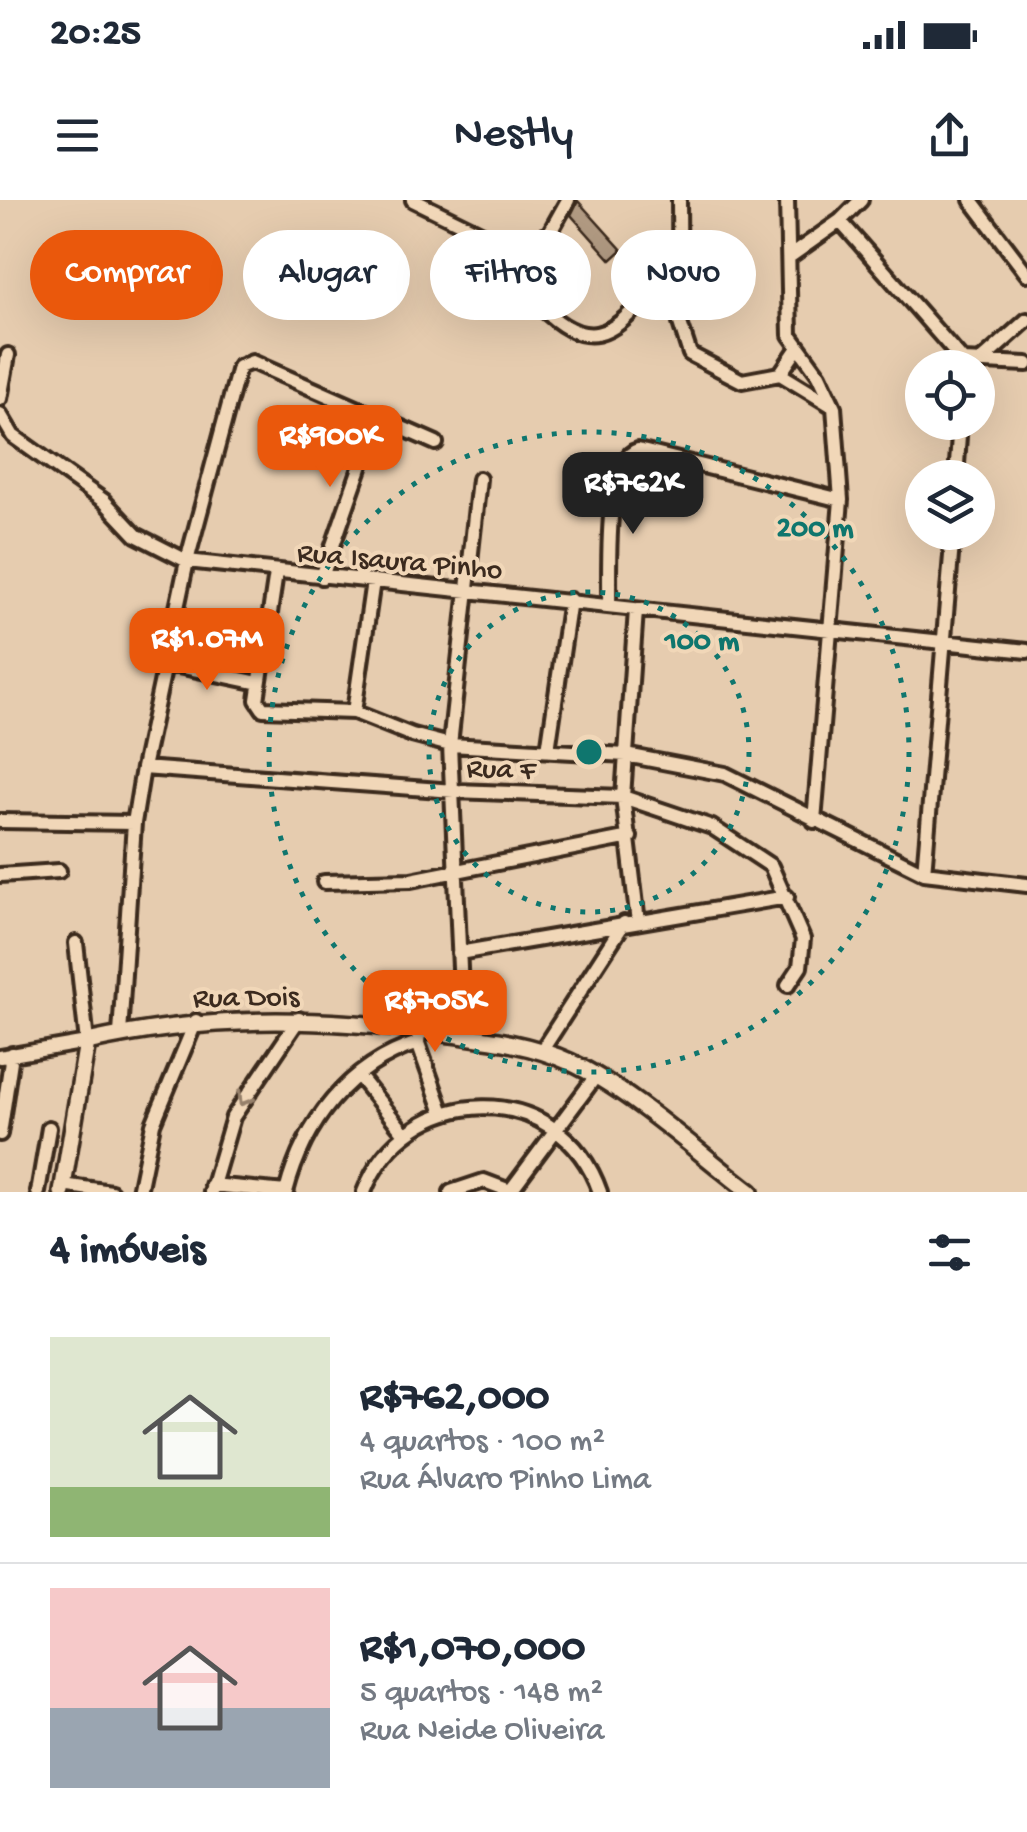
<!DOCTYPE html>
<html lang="pt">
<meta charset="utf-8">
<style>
body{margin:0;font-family:"Gochi Hand",sans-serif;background:#f2f2f3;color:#1f2937;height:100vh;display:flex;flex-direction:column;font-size:38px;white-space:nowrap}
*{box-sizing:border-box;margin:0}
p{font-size:32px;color:#747a83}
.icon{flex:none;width:55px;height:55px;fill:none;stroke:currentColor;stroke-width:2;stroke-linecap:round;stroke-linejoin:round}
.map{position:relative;height:992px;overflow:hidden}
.side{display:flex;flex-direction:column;background:#fff;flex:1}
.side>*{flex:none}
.hud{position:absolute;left:30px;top:30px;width:968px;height:90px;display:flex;gap:20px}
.buttons{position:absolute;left:905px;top:150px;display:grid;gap:20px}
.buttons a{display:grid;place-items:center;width:90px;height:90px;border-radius:50%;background:#fff;box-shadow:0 10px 40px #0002;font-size:50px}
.price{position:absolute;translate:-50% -85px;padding:0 22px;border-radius:20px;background:#ea580c;color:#fff;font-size:32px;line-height:65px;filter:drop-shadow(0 2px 5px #0008)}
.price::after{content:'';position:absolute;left:50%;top:60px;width:30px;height:22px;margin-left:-15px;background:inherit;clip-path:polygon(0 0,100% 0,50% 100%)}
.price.on{background:#222;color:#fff}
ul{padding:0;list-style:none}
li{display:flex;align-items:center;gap:30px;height:250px;padding:0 50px}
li+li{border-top:2px solid #e0e1e3}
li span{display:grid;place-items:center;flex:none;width:280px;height:200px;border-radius:0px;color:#555}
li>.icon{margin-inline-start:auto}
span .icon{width:120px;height:120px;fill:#fffc;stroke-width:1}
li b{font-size:42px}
h2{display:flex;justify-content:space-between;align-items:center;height:120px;padding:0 50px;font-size:42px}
.pill{padding:0 35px;border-radius:45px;background:#fff;box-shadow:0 10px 40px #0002;font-size:35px;line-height:90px}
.pill.on{background:#ea580c;color:#fff}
.status{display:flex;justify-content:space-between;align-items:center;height:70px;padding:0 50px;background:#fff;direction:ltr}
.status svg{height:28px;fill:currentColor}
header{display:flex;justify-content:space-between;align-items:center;height:130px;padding:0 50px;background:#fff;font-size:45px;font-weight:600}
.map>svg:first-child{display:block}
</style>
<div class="status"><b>20:25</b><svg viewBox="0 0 49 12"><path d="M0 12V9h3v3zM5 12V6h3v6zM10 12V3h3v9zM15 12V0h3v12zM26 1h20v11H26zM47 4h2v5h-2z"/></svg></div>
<header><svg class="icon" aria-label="menu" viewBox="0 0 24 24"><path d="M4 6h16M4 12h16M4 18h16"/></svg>Nestly<svg class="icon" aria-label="share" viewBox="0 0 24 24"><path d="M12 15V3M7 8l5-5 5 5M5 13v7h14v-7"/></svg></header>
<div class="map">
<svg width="1027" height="992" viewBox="0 0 1027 992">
<rect width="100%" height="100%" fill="#e6ccaf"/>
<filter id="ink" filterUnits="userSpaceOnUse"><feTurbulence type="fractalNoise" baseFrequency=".01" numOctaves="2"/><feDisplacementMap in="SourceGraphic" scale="20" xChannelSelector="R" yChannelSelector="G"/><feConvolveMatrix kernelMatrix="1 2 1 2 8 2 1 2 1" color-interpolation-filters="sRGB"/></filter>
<g filter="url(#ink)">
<path fill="#b19a82" stroke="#3b2a1e" stroke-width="2.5" d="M578,1L622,50L611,60L571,15Z"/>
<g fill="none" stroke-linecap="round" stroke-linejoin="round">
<defs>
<path id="minor" d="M413,0L511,48L549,34L568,0
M679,0L680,123L690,154L742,181L780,174L797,149
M787,0L790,135L819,175L834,207L841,300L814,621
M971,0L1027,74
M840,21L963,161L1027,164
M511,48C509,72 520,85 536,102C605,174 624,110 679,66
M789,57L840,21L861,0
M980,162L1027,120
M780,174L834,207
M0,199L8,155
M0,214L13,236L104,301L136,335L187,361L1027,451
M956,278L960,222
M276,373L257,500L263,509L354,512L412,535L450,545L626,555L725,574L924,673L1027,685
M322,377L378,216
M609,406C610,373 603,259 638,250L841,300
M636,410L623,597L638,722
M164,463L259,483
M354,512L373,381
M548,550L570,400
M143,568L454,591L623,597L712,627L771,666L803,739L800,767L788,785
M0,621L134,623
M924,673L953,332
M0,675L59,671
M324,682L411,680L630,637
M459,753L787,697
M120,834L134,623L143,568L187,361L239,167L252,162L436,243
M463,835L450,545L479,279
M418,843L443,913
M542,850L624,723
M0,857L87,842L76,743
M358,875L405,934
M0,934L12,854
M63,985L111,992
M212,985L286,992
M511,990L596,876
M38,992L49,928
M139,992L153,924L196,821
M211,992L233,917L299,819
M286,992C304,923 348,865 418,843L419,830
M364,992C407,881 560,877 600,992
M451,992L484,981L513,992"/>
<path id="tertiary" d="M62,992L87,842C207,815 314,817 436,832C481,838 529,843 570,862C632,891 695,950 750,992"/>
</defs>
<use href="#minor" stroke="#3b2a1e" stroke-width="20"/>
<use href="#tertiary" stroke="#3b2a1e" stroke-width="22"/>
<use href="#minor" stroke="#f1d7b8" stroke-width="12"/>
<use href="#tertiary" stroke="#f1d7b8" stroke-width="15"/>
</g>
<defs><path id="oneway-chevron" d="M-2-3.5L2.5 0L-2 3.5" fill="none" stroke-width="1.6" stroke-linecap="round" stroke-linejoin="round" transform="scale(2.5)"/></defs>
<use stroke="#96806b" href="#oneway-chevron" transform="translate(244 899) rotate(122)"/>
</g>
<g fill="none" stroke="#0f766e" stroke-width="5" stroke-dasharray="5 10">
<circle cx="589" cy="552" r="160"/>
<circle cx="589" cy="552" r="320"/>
</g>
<g text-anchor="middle" stroke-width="8" stroke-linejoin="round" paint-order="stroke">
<g font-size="30" fill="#3b2a1e" stroke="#f1d7b8">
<text transform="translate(400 359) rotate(5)" y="10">Rua Isaura Pinho</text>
<text transform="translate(501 567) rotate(2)" y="10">Rua F</text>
<text transform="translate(246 795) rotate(-1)" y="10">Rua Dois</text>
</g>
</g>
<circle cx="589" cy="552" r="15" fill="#0f766e" stroke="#f1d7b8" stroke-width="5"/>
<g font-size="30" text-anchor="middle" font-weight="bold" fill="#0f766e" stroke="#f1d7b8" stroke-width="8" stroke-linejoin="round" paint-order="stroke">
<text x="815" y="336">200 m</text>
<text x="702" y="449">100 m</text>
</g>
</svg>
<div class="buttons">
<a><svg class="icon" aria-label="locate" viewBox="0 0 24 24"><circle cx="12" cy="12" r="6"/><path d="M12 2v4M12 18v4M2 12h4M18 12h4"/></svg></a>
<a><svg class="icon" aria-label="layers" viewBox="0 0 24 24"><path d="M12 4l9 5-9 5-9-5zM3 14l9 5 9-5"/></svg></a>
</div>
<b class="price" style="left:330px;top:290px">R$900K</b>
<b class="price on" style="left:633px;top:337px">R$762K</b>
<b class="price" style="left:207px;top:493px">R$1.07M</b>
<b class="price" style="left:435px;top:855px">R$705K</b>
<div class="hud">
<a class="pill on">Comprar</a>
<a class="pill">Alugar</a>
<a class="pill">Filtros</a>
<a class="pill">Novo</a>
</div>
</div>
<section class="side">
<h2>4 imóveis<svg class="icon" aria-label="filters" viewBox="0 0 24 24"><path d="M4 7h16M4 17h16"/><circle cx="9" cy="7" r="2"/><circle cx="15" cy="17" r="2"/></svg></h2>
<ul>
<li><span style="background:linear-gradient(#dfe7d0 75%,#8fb573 0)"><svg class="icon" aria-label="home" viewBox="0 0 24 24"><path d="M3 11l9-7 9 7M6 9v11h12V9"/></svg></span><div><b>R$762,000</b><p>4 quartos · 100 m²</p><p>Rua Álvaro Pinho Lima</p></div></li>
<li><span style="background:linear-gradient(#f6c9c9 60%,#9aa5b1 0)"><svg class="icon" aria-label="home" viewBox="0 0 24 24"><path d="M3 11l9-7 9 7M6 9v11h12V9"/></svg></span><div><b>R$1,070,000</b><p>5 quartos · 148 m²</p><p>Rua Neide Oliveira</p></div></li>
</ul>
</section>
